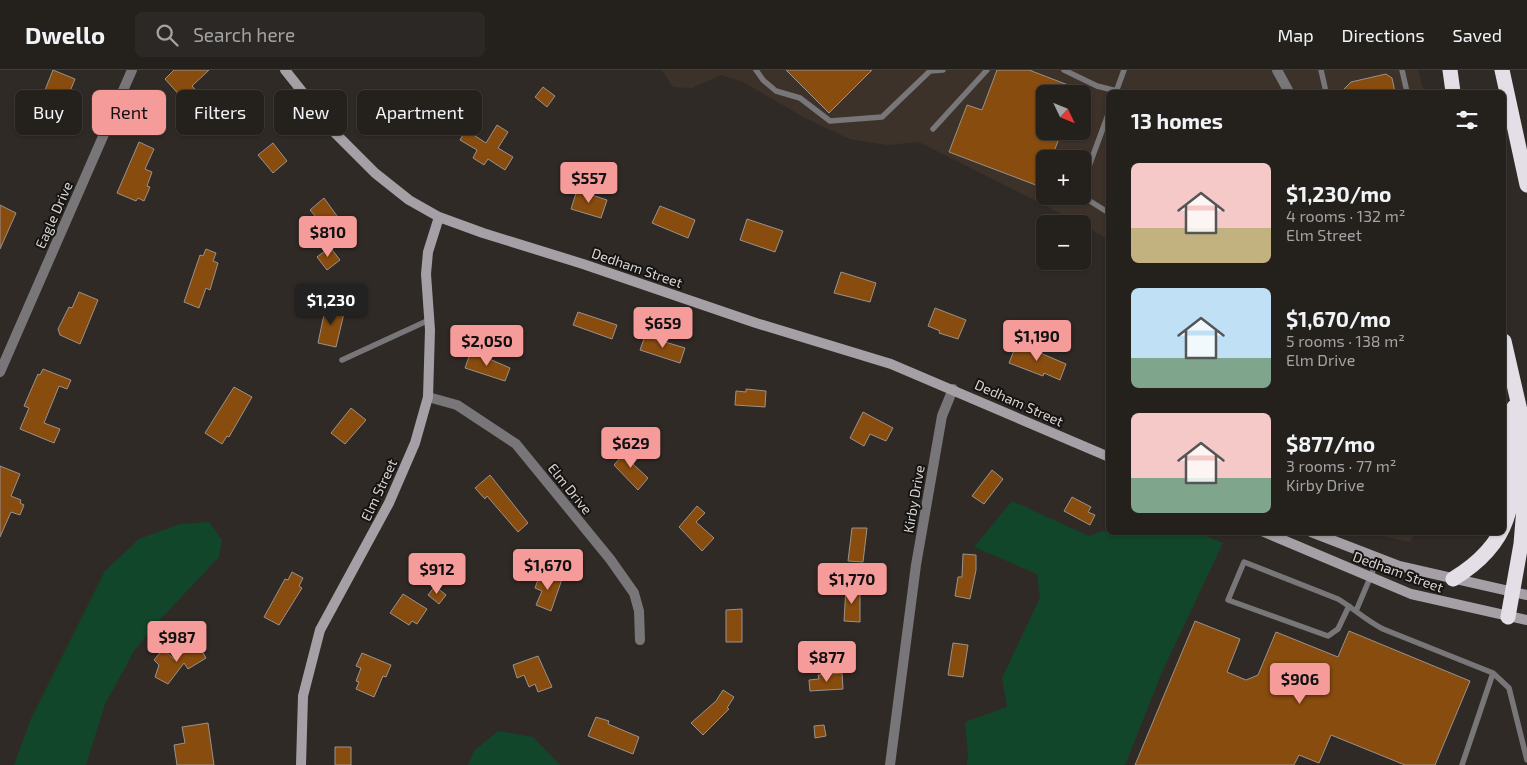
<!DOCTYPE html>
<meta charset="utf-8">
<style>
body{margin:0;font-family:"Exo 2",sans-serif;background:#2c2825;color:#f1f3f6;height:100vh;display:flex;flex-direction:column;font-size:19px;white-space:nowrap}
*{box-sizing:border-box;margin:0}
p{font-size:16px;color:#a3a3a3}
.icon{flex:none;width:28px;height:28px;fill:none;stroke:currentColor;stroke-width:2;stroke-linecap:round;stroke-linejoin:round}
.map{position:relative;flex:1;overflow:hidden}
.side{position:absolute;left:1106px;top:20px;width:400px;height:445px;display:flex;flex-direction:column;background:#24201c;border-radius:8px;box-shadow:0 1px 4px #0004,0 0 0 1px #413e3b}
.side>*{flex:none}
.top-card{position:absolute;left:15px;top:20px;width:475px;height:45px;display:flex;gap:10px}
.needle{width:32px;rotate:133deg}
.tools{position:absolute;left:1036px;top:15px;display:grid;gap:10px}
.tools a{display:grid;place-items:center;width:55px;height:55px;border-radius:8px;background:#24201c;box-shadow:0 1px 4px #0004,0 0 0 1px #413e3b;font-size:25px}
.price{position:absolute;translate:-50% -42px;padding:0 11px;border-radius:5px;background:#f59b9a;color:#111;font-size:16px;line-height:32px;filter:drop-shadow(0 1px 2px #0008)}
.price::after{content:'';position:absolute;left:50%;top:30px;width:15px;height:11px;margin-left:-8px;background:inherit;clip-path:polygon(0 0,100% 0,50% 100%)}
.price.on{background:#222;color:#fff}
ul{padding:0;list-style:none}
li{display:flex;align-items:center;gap:15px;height:125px;padding:0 25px}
li span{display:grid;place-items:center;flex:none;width:140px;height:100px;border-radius:8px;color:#555}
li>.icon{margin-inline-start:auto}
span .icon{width:60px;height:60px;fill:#fffc;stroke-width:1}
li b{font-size:21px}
h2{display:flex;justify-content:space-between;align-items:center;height:60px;padding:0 25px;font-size:21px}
.tag{padding:0 18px;border-radius:8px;background:#24201c;box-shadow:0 1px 4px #0004,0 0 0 1px #413e3b;font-size:18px;line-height:45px}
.tag.on{background:#f59b9a;color:#111}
header{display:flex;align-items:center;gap:30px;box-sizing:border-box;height:70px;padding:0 25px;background:#24201c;border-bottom:1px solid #413e3b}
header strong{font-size:24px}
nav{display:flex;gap:28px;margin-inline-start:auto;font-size:18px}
.search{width:350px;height:45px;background:#2c2825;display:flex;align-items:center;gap:12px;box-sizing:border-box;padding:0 18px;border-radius:8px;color:#a3a3a3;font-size:19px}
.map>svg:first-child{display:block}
</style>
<header>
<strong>Dwello</strong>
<div class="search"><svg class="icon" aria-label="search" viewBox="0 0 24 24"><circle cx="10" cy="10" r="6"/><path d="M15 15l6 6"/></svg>Search here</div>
<nav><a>Map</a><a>Directions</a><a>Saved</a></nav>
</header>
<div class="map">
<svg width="1527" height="695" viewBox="0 0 1527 695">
<rect width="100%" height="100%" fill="#302a26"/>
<path fill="#3c322a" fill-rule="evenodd" d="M662,0H1418L1424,22H1109V170L1082,154L919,72L888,75L850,69L809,50L743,12L721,5L692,18L673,17ZM1045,24H1082V61H1045ZM1045,89H1082V126H1045Z
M1370,463L1415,462V463L1410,472Z"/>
<path fill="#12462b" d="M1012,431L1089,466L1109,459V462L1199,463L1223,473L1162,602L1125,695H967L968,684L965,652L1007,637L1002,608L1040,528L1037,504L974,477Z
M209,452L222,470L219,487L155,555L134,581L105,634L86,695H14L31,649L105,501L139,469L180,454Z
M498,661L533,667L560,695H468L474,681Z"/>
<path fill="#884c0e" stroke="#99928d" d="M53,0L75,9L63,39L59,38L53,52L35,45Z
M174,0H209L192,16L203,28L191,38L165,9Z
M786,0H872L829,43Z
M997,0H1029L1089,23L1045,24V61H1062L1051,89H1045V105L1041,117L949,82L967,35L982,40Z
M1386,4L1392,8L1395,22H1341L1351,12Z
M543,17L555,26L547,37L535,27Z
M497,55L508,62L498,78L513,87L505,100L488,89L484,95L473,88L477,80L460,70L466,60L486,73Z
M139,72L154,79L145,99L152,102L147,116L150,117L144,131L138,128L136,131L117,123Z
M273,73L287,91L273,103L258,85Z
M577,120L607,130L601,148L571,139Z
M324,128L345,157L333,167L310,140Z
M0,135L16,143L0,179Z
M660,136L695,150L688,168L652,153Z
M747,149L783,161L775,182L740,170Z
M330,177L340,190L327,200L317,187Z
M206,179L216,183L213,191L218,193L210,220L206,218L199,238L184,232L200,185L203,186Z
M841,202L876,213L870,232L834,223Z
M79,222L98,230L80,274L60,265L58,259L69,237L72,238Z
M326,235L345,239L336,277L318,273Z
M935,238L966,250L958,269L939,263L940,261L928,256Z
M578,242L617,255L612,269L573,255Z
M645,266L685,278L680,293L640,280Z
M1017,273L1066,294L1060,310L1044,303L1043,306L1009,293Z
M471,281L510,298L505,311L465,298Z
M43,299L71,310L67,319L59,316L44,353L60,359L54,373L20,359L29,338L24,336L38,304L40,305Z
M234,317L252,327L229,367L227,366L222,374L205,363Z
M746,319L766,321L765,337L735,335L736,321L746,322Z
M351,338L366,350L345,374L331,363Z
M863,342L893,358L886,371L870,364L864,376L850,368Z
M628,379L638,388L633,394L648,408L638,420L614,395Z
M0,396L20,404L11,426L21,430L20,433L24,435L20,445L11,442L0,467Z
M992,400L1003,409L984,434L972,426Z
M490,405L528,453L518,462L487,426L485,429L475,418Z
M1072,427L1091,437L1088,442L1095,445L1090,455L1064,441Z
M697,436L705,443L696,452L714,468L702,481L679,457Z
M852,458H867L863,492L848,491Z
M963,484L976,485V500L970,529L955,526L958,507H962Z
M292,502L303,508L299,516L302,518L279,555L264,547L285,509L288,510Z
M549,504L562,509L551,541L536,535L542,521L535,518L539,507L546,510Z
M435,516L446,525L439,534L428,525Z
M846,517L860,518V552L844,551Z
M403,524L427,539L417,554L412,551L409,555L390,543Z
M742,539V572H726V540Z
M1195,551L1240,569L1227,602L1246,610L1258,605L1276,562L1338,587L1349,561L1470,611L1435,695H1405L1331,665L1319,693L1299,685L1294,695H1135Z
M953,573L968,575L963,607L948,605Z
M198,574L206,588L188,599L184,593L168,614L155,607L159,595L154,590L163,579L174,589Z
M362,583L391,595L386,607L383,606L374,627L356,619L359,612L356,611L361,598L356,596Z
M538,586L552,617L538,622L535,614L529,617L524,605L517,608L513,595Z
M842,603L843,619L810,621L809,610L819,609L818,605Z
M723,620L734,627L727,638L729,639L703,665L691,653L716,631Z
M596,647L609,651L608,654L639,667L633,684L588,666Z
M208,653L214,695H177L174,675L185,673L182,657Z
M824,655L826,666L815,668L814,656Z
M335,677H351V695H335Z"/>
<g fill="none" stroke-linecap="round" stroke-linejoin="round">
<path stroke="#787679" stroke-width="5.5" d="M756,0L763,10L776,21L800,28L830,51L882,47L930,1L943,0
M1064,0L1097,16L1117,21
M1321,0L1326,22
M1402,0L1407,22
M1116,22L1124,0
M933,59L987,0
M1082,115L1109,42
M1082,126L1109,143
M342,290L429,250
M1349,536L1338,559L1328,566L1228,530L1244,492L1338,529C1353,538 1367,551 1383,559L1493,603L1509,618L1527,690
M1356,541L1378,489
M1462,695L1493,603"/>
<path stroke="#787679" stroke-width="10" d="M1277,0L1289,22
M0,302L132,0
M428,327L457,335L516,374L610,489L634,523L639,541L640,570
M890,695L916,495L942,346L953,319"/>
<path stroke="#a4a0a5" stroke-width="10" d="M285,0L335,63L375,103L409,130L439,147L483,163L583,194L756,253L891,294L1109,387
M1264,462L1411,524L1527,550
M1311,462L1399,496L1527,525
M301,695L303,626L320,560L389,433L415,373L428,327L430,260L426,204L428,182L439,147"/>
<path stroke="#e4dfe6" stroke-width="15" d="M1450,0L1453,22
M1502,0L1527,115
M1504,271L1524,358L1527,401L1521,474L1508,547
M1453,509C1527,464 1511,415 1514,337"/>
</g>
<g text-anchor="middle" stroke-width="4" stroke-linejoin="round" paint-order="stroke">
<g font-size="14" fill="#d8d4d2" stroke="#161412">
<text transform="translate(54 145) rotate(-66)" y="5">Eagle Drive</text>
<text transform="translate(637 198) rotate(19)" y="5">Dedham Street</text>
<text transform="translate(1019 333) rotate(24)" y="5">Dedham Street</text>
<text transform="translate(570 419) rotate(51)" y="5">Elm Drive</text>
<text transform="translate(379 420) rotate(-65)" y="5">Elm Street</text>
<text transform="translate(914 429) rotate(-80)" y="5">Kirby Drive</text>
<text transform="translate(1398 502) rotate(20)" y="5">Dedham Street</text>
</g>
</g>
</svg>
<div class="tools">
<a><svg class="needle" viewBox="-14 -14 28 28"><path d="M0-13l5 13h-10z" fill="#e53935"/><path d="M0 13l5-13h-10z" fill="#a3a3a3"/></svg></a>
<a>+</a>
<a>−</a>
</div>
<b class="price" style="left:589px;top:134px">$557</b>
<b class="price" style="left:328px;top:188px">$810</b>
<b class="price on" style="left:331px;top:256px">$1,230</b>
<b class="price" style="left:663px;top:279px">$659</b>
<b class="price" style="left:1037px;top:292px">$1,190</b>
<b class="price" style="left:487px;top:297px">$2,050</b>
<b class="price" style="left:631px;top:399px">$629</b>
<b class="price" style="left:548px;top:521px">$1,670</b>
<b class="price" style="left:437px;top:525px">$912</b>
<b class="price" style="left:852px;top:535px">$1,770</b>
<b class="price" style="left:177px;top:593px">$987</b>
<b class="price" style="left:827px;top:613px">$877</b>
<b class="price" style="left:1300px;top:635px">$906</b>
<div class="top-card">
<a class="tag">Buy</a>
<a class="tag on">Rent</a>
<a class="tag">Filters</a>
<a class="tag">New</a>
<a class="tag">Apartment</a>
</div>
<section class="side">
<h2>13 homes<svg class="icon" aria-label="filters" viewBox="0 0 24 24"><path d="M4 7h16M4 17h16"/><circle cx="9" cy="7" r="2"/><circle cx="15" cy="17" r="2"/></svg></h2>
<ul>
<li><span style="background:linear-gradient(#f6c9c9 65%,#c2b280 0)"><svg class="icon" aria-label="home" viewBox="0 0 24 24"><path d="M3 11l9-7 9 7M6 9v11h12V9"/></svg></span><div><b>$1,230/mo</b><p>4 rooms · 132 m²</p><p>Elm Street</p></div></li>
<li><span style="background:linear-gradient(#bfe0f5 70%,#7fa58c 0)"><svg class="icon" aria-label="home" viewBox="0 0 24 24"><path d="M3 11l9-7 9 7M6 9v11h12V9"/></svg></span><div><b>$1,670/mo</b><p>5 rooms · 138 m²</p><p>Elm Drive</p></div></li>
<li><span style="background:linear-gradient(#f6c9c9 65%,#7fa58c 0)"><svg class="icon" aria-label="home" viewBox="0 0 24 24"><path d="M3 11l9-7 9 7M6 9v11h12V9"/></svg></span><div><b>$877/mo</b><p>3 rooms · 77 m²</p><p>Kirby Drive</p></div></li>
</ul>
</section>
</div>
